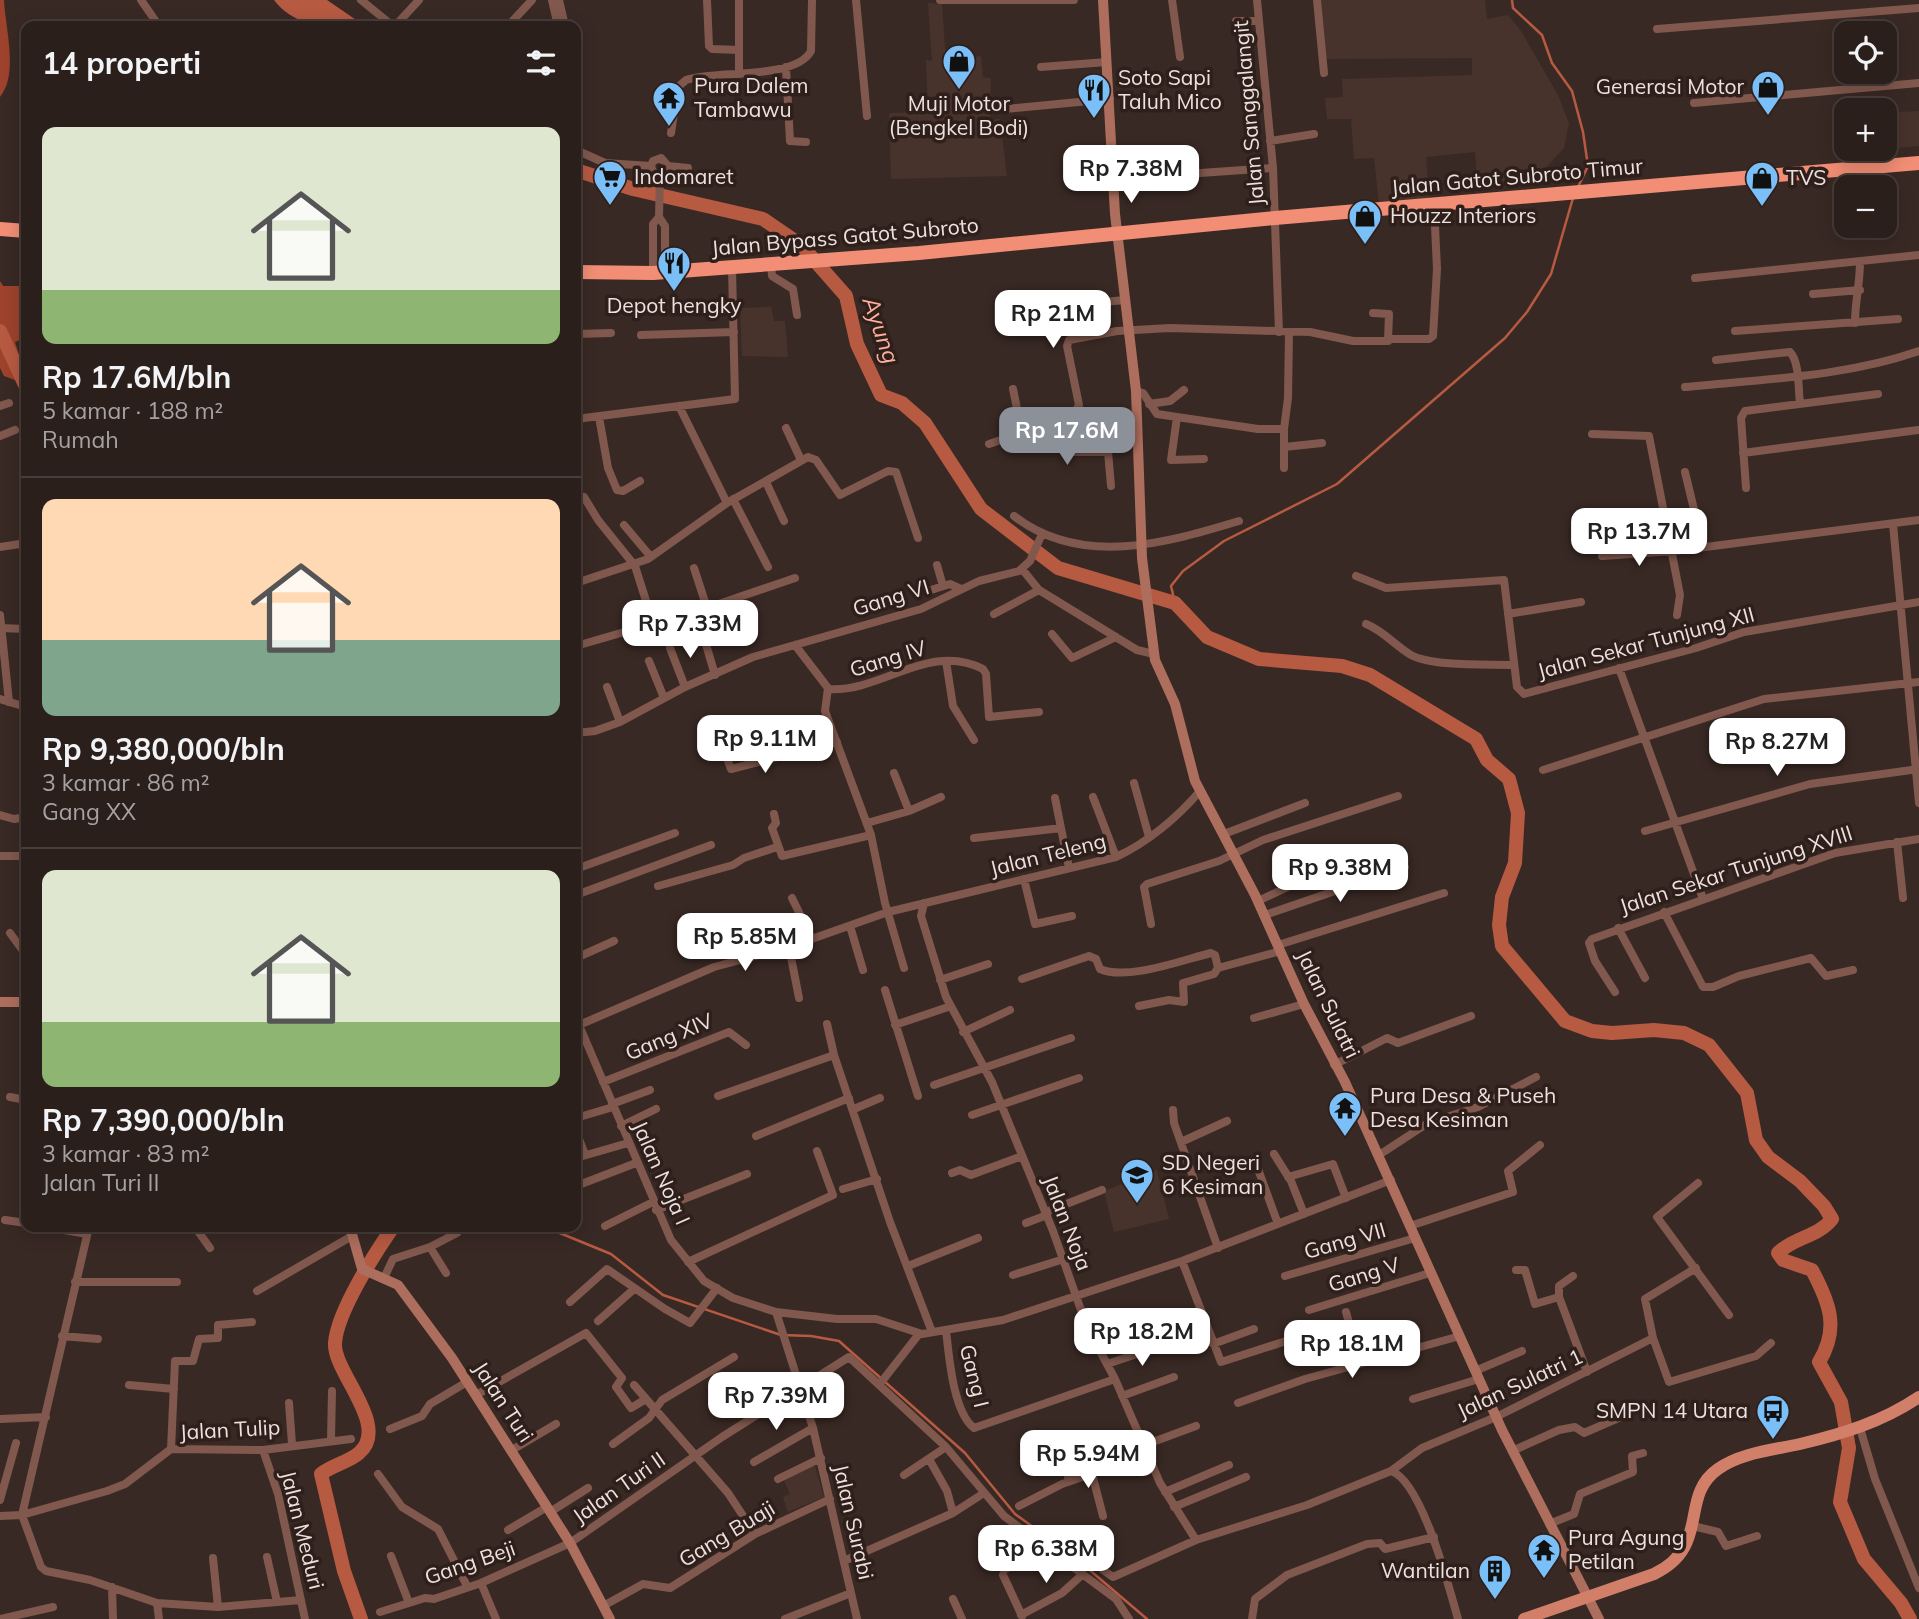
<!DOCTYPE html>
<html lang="id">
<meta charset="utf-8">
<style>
body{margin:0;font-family:Mulish,sans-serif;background:#332724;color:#f1f3f6;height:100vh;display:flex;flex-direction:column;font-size:26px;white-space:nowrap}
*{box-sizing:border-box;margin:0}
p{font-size:23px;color:#a6a2a3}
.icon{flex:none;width:38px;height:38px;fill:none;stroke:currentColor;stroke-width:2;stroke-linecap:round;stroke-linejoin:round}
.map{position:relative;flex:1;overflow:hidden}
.panel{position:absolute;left:21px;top:21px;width:560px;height:1211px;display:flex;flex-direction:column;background:#2b1f1b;border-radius:14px;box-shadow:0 4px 18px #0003,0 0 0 2px #473d3a}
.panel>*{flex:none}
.fabs{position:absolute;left:1834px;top:21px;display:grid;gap:14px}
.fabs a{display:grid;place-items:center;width:63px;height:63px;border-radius:14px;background:#2b1f1b;box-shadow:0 4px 18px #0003,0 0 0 2px #473d3a;font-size:35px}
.price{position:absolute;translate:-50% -60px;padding:0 16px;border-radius:14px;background:#fff;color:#222;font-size:23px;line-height:46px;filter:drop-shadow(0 2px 4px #0008)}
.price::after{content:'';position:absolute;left:50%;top:42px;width:21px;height:16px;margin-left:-10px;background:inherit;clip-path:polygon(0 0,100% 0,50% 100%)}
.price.selected{background:#8c9099;color:#fff}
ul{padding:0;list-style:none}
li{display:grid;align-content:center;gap:14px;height:371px;padding:0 21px}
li+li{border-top:2px solid #473d3a}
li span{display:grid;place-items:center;height:217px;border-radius:14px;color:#555}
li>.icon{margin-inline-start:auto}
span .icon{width:126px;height:126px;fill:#fffc;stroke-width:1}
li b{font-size:30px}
h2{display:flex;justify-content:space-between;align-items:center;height:84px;padding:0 21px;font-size:30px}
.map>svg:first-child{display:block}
</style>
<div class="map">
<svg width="1919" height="1619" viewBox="0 0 1919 1619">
<rect width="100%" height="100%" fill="#392924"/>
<path fill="#48322c" d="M1319,0H1485L1487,19L1508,15L1521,31L1558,95L1569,123L1564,148L1531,184L1478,190L1475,152L1426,157L1429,198L1379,203L1374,158L1354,159L1351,119H1327L1325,98L1343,97L1342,79L1472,75V58L1324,59Z
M928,3L942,4L946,61L981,56L983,77L991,78L990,120L1000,119L1007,176L891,179L889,113L928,112L926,60L932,61Z
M1919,111V146L1885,149V113Z
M771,307L774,321H785L788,357L742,356L740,308Z
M1157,1170L1169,1219L1114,1232L1104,1191Z
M814,1463L824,1497L788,1512L783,1497L790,1494L782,1476Z"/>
<path fill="#9d422c" d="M0,0H4C5,27 19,74 0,97Z
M0,281L3,286H26V338L15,342L26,377L15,380L4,376L0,368Z"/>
<path fill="#b75a42" d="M274,0H327L365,26C331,26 297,30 274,0Z"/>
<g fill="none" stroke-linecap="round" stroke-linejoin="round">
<path stroke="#b75a42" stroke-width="2.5" d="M1512,0L1513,8L1542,35L1552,63L1572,91L1583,132L1588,166L1579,185
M1175,603L1171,586L1183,571L1224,541L1337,484L1505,338L1527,312L1551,274L1573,198
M545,1227L611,1254L663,1295L781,1335L811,1336L839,1341L965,1453L1015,1514L1072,1555L1147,1619"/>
<path stroke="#b75a42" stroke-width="14" d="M576,170L633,189L763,219L801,245L846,296L857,344L881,395L902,403L925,423L981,509L1058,568L1175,603L1207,637L1259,659L1342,666L1370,675L1476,739L1487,760L1509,779L1518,813L1515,863L1502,897L1499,925L1502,946L1565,1021L1592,1031L1612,1033L1654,1030L1684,1033L1709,1045L1747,1093L1756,1140L1768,1157L1800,1181L1824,1206L1832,1219C1818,1237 1794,1237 1778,1253L1783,1260L1812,1270C1829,1302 1840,1328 1819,1362L1841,1402L1849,1448L1840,1502L1864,1559L1901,1603L1910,1619
M0,331L26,387
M361,1619L344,1571L321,1474C332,1465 349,1462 359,1453C391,1426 333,1372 335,1343C337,1312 375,1253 393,1227"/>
<path stroke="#80584d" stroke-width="8" d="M141,0L159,26
M361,0L393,26
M552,0L558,26
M559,0L565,26
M707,0L709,46L712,49L739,50
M856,0L867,116
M940,0H1074
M1172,0L1180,57
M1257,0L1273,168L1279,332
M1317,0L1324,73
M1236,21H1259
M395,26L419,0
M508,26L532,0
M1657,29L1919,8
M576,49V53
M786,67L790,141L806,142
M1041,67L1107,62
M739,74V0
M1694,103L1919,83
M1005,109L1110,99
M671,133L678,87L686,80C715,70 796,80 811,51L812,0
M1270,141L1314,134
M576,150L605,163L651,166
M668,166L660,175L653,172L651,166L653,161L661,158L668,166L688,168
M1114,179L1273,168
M659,217L660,175
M771,264L772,276L793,289L797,315
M653,273V224L659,217L665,226V272
M1695,278L1919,255
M1813,294L1860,290
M1062,306L1125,300
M1855,323C1855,300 1860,285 1860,261
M1735,331L1898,319
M576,334L611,333
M641,335L734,332
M1388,339H1429L1433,336L1437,269L1434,205
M1716,360L1790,352C1800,363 1798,389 1800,404
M1685,387C1764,379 1844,377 1919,351
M1013,389L1022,433
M1136,391L1143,393L1157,414L1177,417
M1149,404L1170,401L1184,390
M0,406L9,403
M679,406L727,503
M599,417L608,468L617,490L623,491L640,481
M576,419L735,399L732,268
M786,428L801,460
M1284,429V468
M1059,432H1095
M1592,434L1649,436L1680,595L1677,615
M0,436L15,430
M989,444L1022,433L1059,429
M1284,447L1322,443
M1743,453L1918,430
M1204,459L1171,460L1177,417L1258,429H1284L1288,398L1289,332
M1685,472L1703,547
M766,482L784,521
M1111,486L1108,452H1066L1058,446L1060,422L1075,412L1079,405L1067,346L1069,340L1117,331L1170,328L1310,332L1353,341H1388L1389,314L1373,313
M1746,488L1741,418L1745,411L1878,394
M576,496L584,497L598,520L635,566L653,623
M733,499L768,567
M1014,516C1081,568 1166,543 1239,521
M1590,518L1666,515
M1893,524L1919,803
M624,525L651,557
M0,547L26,543
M1602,556L1674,551L1919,520
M937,565L943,586
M694,568L707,608
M1022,569L1039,590L1137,650L1154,654
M1356,576L1386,588L1504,580L1517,687L1524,694L1696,648L1744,632L1919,602
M576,583L648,559L727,503L808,457L816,460L840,495L888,471L896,472L918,538
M931,590L950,584L961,589
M994,614L1039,590
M1508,614L1581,602
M0,615L9,702
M1366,624C1384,631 1394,645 1411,655C1433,667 1488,664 1514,665
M0,628L26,629
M1052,634L1072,658L1116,637
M705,641L715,675
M795,645L828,688L825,711L871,835L885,903L904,968
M576,646L707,608L795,578
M670,648L685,687
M649,661L664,698
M946,661L953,706L974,740
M1619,668L1703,899
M607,687L620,722
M828,689C881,693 929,641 983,669L986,674L989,717L1039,712
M0,699L26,707
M576,733L595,731L620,722L685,687L753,657L921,609L979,581L1019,571L1030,561L1042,534
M723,748L731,769L837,742
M1543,770L1764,699L1919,682
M894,773L909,811
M1134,783L1149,837
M1093,797L1116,857
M1055,798L1069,868
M774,814L776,823L772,828L782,856L871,835
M0,815L14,819L26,817
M867,823L909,811L941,797
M1645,831L1810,784L1919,769
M1224,834L1305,803
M974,838L1061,828
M1897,842L1903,898
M0,856H26
M576,869L675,833
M1024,879L1035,924L1072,916
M658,886L733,865L744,858L777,847
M576,895L711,845
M792,898L812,939
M1258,901L1292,885
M924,903L921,916L946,997L992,1082L1053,1231L1087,1327L1115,1379L1160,1483L1196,1540
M1664,912L1703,987H1713L1739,976L1811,958L1826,976L1853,970
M1265,915L1405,867
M1151,924L1144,887L1147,884L1219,861L1263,840L1398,796
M850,926L863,970
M1618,928L1645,978
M10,933L26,955
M1278,945L1444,893
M789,947L799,998
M576,958L614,941
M1218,968L1281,951
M1022,979L1089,956L1096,959L1100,969C1127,981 1182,960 1211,953L1215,955L1218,968L1214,974L1183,983L1184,1002L1169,1000L1139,1006
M940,980L988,964
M885,990L918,1096
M1615,992L1595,961L1589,943L1592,939L1835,853L1919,839
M576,1018L671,1240L704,1281L733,1298L776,1312L837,1319H876L922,1334L1003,1320L1182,1261L1391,1180
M1254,1018L1304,1004
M827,1024L834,1055L890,1222L932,1332
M579,1025L714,967L789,947L888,912L1116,857C1147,843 1178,817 1200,791
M895,1025L951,1006
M963,1032L1010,1010
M1334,1065L1387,1038L1398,1043L1471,1016
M603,1082L729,1032L746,1045
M934,1085L1071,1038
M718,1096L834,1055
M10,1097L26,1100
M612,1104L650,1090
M854,1109L880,1098
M1173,1110L1174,1123L1218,1248
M972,1115L1079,1078
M576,1118L613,1107
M621,1126L656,1109
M576,1131L585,1155
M756,1136L849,1098
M1181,1142L1227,1121
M23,1151H26
M1274,1154L1291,1181L1304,1214
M1379,1155L1428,1123L1478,1107L1536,1077
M576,1158L628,1143
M1258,1169L1278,1224
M952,1173L960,1170L971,1175L1022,1156
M1288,1177L1333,1164L1346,1198
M1698,1183L1657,1217L1729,1315
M576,1186L636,1163
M843,1189L877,1179
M656,1210L747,1174
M1046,1212L1102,1190
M5,1220L26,1223
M1026,1223L1047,1215
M605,1226L653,1202
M1410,1226L1513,1192L1508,1171L1540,1145
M47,1227L87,1234
M89,1227L22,1515L41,1567L46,1571L90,1580L157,1603L218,1607L301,1600
M195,1227L210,1248
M430,1247L446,1273
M1182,1261L1221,1362L1311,1333
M688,1262L833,1195L817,1151
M908,1266L978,1238
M1696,1268L1645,1299L1653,1338L1669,1382L1756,1356L1771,1343
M1516,1270H1525L1535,1304L1559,1297
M1013,1275L1064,1259
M1285,1276L1415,1238
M1573,1276L1559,1286V1297L1587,1372
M384,1278L393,1259L430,1247L457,1233
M75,1282H177
M257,1291L352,1236
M570,1302L607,1269L665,1309L690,1323L717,1288
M1309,1310L1430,1273
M776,1312L813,1428L857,1619
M1346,1312L1360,1363
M598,1321L634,1289
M946,1330C949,1356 953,1412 974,1428L1115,1379
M62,1336L98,1339
M1094,1342L1174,1318
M1213,1344L1254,1329
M1107,1364L1167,1344
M1475,1371L1522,1351
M129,1385L174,1389
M634,1385L728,1493L755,1534
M879,1385L919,1334
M476,1395L586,1333L622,1378L616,1387L631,1408L646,1399
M1122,1396L1174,1377
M1413,1399L1479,1379
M289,1403L292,1444
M1238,1403L1305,1379L1460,1336
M0,1419L46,1417
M1860,1428L1875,1479L1919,1588
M390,1429L422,1416L430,1404L467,1382
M331,1440L332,1391
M1064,1442L1069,1459L1068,1481
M613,1444L649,1418L662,1400L734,1357
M1142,1446L1196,1426
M171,1449L175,1361H193L199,1339L218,1338V1325L252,1322
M263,1450L278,1494L305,1619
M512,1450L556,1424
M1512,1451L1559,1430L1575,1427L1584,1433L1623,1416
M754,1462L813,1428
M1391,1471L1422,1448L1496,1417L1653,1338
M378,1474L402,1507L438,1529L467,1586
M1092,1474L1103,1516
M904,1475L946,1447
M778,1479L821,1458
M1165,1492L1229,1465
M0,1500L16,1443
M1019,1506L1062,1484L1146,1455
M1174,1507L1246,1477
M550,1512L588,1488
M953,1513L984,1493
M0,1516L22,1515L107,1491L125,1484L171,1449L263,1450L351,1439
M1549,1524L1574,1514L1580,1494L1633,1472L1632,1456L1643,1453
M1693,1526L1718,1532L1726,1546L1757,1536
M508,1530L547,1507
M1083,1534L1103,1570L1113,1577L1196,1540L1307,1505L1391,1471C1422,1481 1449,1588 1458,1619
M391,1556L409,1603
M267,1557L277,1602
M213,1558L218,1607
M844,1561L953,1513L947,1491L929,1459
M1004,1570L1046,1545
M1003,1575L1022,1616
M481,1583L496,1619
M112,1587L113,1619
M953,1599L962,1619
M157,1603L159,1619
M603,1606L643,1584L670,1588L755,1534L830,1499
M380,1612L425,1598L434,1599L481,1583L570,1543L722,1437L849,1357L946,1447L1004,1516L1116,1599L1129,1619
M1021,1615L1062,1593L1083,1574
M0,1619L53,1607
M785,1619L851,1593
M1252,1619L1255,1599L1287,1575L1367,1544L1380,1543L1385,1549L1434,1537"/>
<path stroke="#ae6e5d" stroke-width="10" d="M1103,0L1115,214L1136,391L1142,558L1155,660L1175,704L1195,781L1255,895L1304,1004L1345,1082L1502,1430L1599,1619
M0,1002H26
M350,1227L362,1269L398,1285L452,1358L570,1543L610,1619"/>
<path stroke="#d27f6a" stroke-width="12" d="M1524,1619L1654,1574C1712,1546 1678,1497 1718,1469C1740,1453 1773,1450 1800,1444C1842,1434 1882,1422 1919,1397"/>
<path stroke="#f28e75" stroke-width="14" d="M0,229L26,231
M576,272L653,273L919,253L1275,218L1919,163"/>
</g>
<defs>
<symbol id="shop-pin" viewBox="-11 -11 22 30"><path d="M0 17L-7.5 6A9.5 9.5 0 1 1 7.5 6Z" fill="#7abff8" stroke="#2f1f1b"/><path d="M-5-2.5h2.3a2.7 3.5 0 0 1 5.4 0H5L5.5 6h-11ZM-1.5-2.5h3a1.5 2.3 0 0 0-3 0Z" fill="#111"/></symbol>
<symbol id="restaurant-pin" viewBox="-11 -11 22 30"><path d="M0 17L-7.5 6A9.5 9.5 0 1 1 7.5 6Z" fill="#7abff8" stroke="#2f1f1b"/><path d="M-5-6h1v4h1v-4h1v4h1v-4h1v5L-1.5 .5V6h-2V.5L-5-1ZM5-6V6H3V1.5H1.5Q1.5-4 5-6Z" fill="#111"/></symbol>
<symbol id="temple-pin" viewBox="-11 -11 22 30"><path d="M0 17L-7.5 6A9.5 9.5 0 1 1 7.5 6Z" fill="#7abff8" stroke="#2f1f1b"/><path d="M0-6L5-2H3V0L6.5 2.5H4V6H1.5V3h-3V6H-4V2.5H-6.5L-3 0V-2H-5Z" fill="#111"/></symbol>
<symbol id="supermarket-pin" viewBox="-11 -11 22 30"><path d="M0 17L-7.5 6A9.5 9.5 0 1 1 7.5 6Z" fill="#7abff8" stroke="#2f1f1b"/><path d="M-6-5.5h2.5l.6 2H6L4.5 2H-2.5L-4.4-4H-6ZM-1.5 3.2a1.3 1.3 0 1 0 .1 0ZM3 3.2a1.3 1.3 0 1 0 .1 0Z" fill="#111"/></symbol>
<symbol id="school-pin" viewBox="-11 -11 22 30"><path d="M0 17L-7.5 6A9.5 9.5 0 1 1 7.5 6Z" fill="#7abff8" stroke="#2f1f1b"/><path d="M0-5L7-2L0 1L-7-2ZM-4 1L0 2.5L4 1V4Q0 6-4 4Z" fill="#111"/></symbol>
<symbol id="bus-pin" viewBox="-11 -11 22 30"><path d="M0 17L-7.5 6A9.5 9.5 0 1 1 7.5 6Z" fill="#7abff8" stroke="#2f1f1b"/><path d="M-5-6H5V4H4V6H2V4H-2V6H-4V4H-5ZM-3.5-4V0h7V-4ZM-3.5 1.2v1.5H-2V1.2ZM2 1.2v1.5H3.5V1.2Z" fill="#111"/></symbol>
<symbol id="building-pin" viewBox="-11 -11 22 30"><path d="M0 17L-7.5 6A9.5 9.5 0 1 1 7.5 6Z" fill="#7abff8" stroke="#2f1f1b"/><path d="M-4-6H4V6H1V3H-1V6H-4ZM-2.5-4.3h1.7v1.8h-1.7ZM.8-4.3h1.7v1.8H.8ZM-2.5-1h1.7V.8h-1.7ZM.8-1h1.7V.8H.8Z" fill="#111"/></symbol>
</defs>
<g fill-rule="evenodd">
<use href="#shop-pin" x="940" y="42" width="38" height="52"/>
<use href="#shop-pin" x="1749" y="68" width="38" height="52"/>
<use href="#restaurant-pin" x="1075" y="71" width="38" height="52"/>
<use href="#temple-pin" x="650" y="79" width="38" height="52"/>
<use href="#supermarket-pin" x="591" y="158" width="38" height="52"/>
<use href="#shop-pin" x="1743" y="159" width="38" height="52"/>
<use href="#shop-pin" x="1346" y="197" width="38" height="52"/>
<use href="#restaurant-pin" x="655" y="244" width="38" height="52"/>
<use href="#temple-pin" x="1326" y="1089" width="38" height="52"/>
<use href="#school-pin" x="1118" y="1156" width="38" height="52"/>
<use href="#bus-pin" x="1754" y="1392" width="38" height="52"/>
<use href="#temple-pin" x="1525" y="1531" width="38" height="52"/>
<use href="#building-pin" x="1476" y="1552" width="38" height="52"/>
</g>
<g text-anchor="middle" stroke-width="7" stroke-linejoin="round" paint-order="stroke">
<g font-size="21" fill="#ece1de" stroke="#2f1f1b" text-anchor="start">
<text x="1118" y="85">Soto Sapi<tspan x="1118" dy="24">Taluh Mico</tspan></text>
<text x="694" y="93">Pura Dalem<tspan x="694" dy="24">Tambawu</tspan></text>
<text x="1744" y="94" text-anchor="end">Generasi Motor</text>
<text x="959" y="111" text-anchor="middle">Muji Motor<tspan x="959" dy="24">(Bengkel Bodi)</tspan></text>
<text x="634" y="184">Indomaret</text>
<text x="1786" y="185">TVS</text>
<text x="1390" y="223">Houzz Interiors</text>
<text x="674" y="313" text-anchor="middle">Depot hengky</text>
<text x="1370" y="1103">Pura Desa &amp; Puseh<tspan x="1370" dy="24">Desa Kesiman</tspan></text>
<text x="1162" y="1170">SD Negeri<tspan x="1162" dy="24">6 Kesiman</tspan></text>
<text x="1748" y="1418" text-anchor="end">SMPN 14 Utara</text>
<text x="1568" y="1545">Pura Agung<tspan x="1568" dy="24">Petilan</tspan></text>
<text x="1470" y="1578" text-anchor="end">Wantilan</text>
</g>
<g font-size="21" fill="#ece1de" stroke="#2f1f1b">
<text transform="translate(1249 113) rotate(-95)" y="7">Jalan Sanggalangit</text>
<text transform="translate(1517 177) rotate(-5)" y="7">Jalan Gatot Subroto Timur</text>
<text transform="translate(845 237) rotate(-5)" y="7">Jalan Bypass Gatot Subroto</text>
<text transform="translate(891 598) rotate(-17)" y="7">Gang VI</text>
<text transform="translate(1646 643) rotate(-15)" y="7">Jalan Sekar Tunjung XII</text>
<text transform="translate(888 659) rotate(-17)" y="7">Gang IV</text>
<text transform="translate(1048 855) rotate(-14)" y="7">Jalan Teleng</text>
<text transform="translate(1736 870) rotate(-18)" y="7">Jalan Sekar Tunjung XVIII</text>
<text transform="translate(1328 1004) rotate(64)" y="7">Jalan Sulatri</text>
<text transform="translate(669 1037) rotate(-22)" y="7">Gang XIV</text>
<text transform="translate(661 1173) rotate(66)" y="7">Jalan Noja I</text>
<text transform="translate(1067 1223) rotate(69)" y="7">Jalan Noja</text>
<text transform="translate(1345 1241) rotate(-16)" y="7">Gang VII</text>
<text transform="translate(1364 1275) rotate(-17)" y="7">Gang V</text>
<text transform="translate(974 1376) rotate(76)" y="7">Gang I</text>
<text transform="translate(1520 1384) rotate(-25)" y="7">Jalan Sulatri 1</text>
<text transform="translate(503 1402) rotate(57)" y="7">Jalan Turi</text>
<text transform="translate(230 1430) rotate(-3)" y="7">Jalan Tulip</text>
<text transform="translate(619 1488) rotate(-35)" y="7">Jalan Turi II</text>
<text transform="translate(853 1522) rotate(77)" y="7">Jalan Surabi</text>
<text transform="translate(302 1530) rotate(76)" y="7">Jalan Meduri</text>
<text transform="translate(727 1534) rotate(-31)" y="7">Gang Buaji</text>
<text transform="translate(470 1563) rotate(-19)" y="7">Gang Beji</text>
</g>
<g font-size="23" font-style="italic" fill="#fcb09c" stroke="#2f1f1b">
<text transform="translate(881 330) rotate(71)" y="8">Ayung</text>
</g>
</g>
</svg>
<div class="fabs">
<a><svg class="icon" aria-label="locate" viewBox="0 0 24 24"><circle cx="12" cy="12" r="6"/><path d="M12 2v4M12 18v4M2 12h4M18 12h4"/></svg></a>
<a>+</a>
<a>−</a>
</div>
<b class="price" style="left:1131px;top:205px">Rp 7.38M</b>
<b class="price" style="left:1053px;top:350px">Rp 21M</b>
<b class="price selected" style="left:1067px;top:467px">Rp 17.6M</b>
<b class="price" style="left:1639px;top:568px">Rp 13.7M</b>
<b class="price" style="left:690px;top:660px">Rp 7.33M</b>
<b class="price" style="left:765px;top:775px">Rp 9.11M</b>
<b class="price" style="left:1777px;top:778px">Rp 8.27M</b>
<b class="price" style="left:1340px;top:904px">Rp 9.38M</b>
<b class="price" style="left:745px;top:973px">Rp 5.85M</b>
<b class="price" style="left:1142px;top:1368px">Rp 18.2M</b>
<b class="price" style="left:1352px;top:1380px">Rp 18.1M</b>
<b class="price" style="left:776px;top:1432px">Rp 7.39M</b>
<b class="price" style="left:1088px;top:1490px">Rp 5.94M</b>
<b class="price" style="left:1046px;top:1585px">Rp 6.38M</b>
<section class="panel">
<h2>14 properti<svg class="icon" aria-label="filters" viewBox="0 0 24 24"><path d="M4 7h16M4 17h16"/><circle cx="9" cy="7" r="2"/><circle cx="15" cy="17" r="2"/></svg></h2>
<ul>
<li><span style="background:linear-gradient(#dfe7d0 75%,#8fb573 0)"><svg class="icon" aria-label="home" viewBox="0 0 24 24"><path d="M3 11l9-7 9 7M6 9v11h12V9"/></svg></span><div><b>Rp 17.6M/bln</b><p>5 kamar · 188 m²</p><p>Rumah</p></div></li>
<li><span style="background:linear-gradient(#ffd9b3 65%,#7fa58c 0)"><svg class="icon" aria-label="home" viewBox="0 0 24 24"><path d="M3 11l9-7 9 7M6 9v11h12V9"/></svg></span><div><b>Rp 9,380,000/bln</b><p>3 kamar · 86 m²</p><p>Gang XX</p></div></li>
<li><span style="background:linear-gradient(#dfe7d0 70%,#8fb573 0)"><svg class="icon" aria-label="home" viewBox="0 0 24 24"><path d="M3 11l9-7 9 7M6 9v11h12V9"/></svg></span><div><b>Rp 7,390,000/bln</b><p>3 kamar · 83 m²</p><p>Jalan Turi II</p></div></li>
</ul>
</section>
</div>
